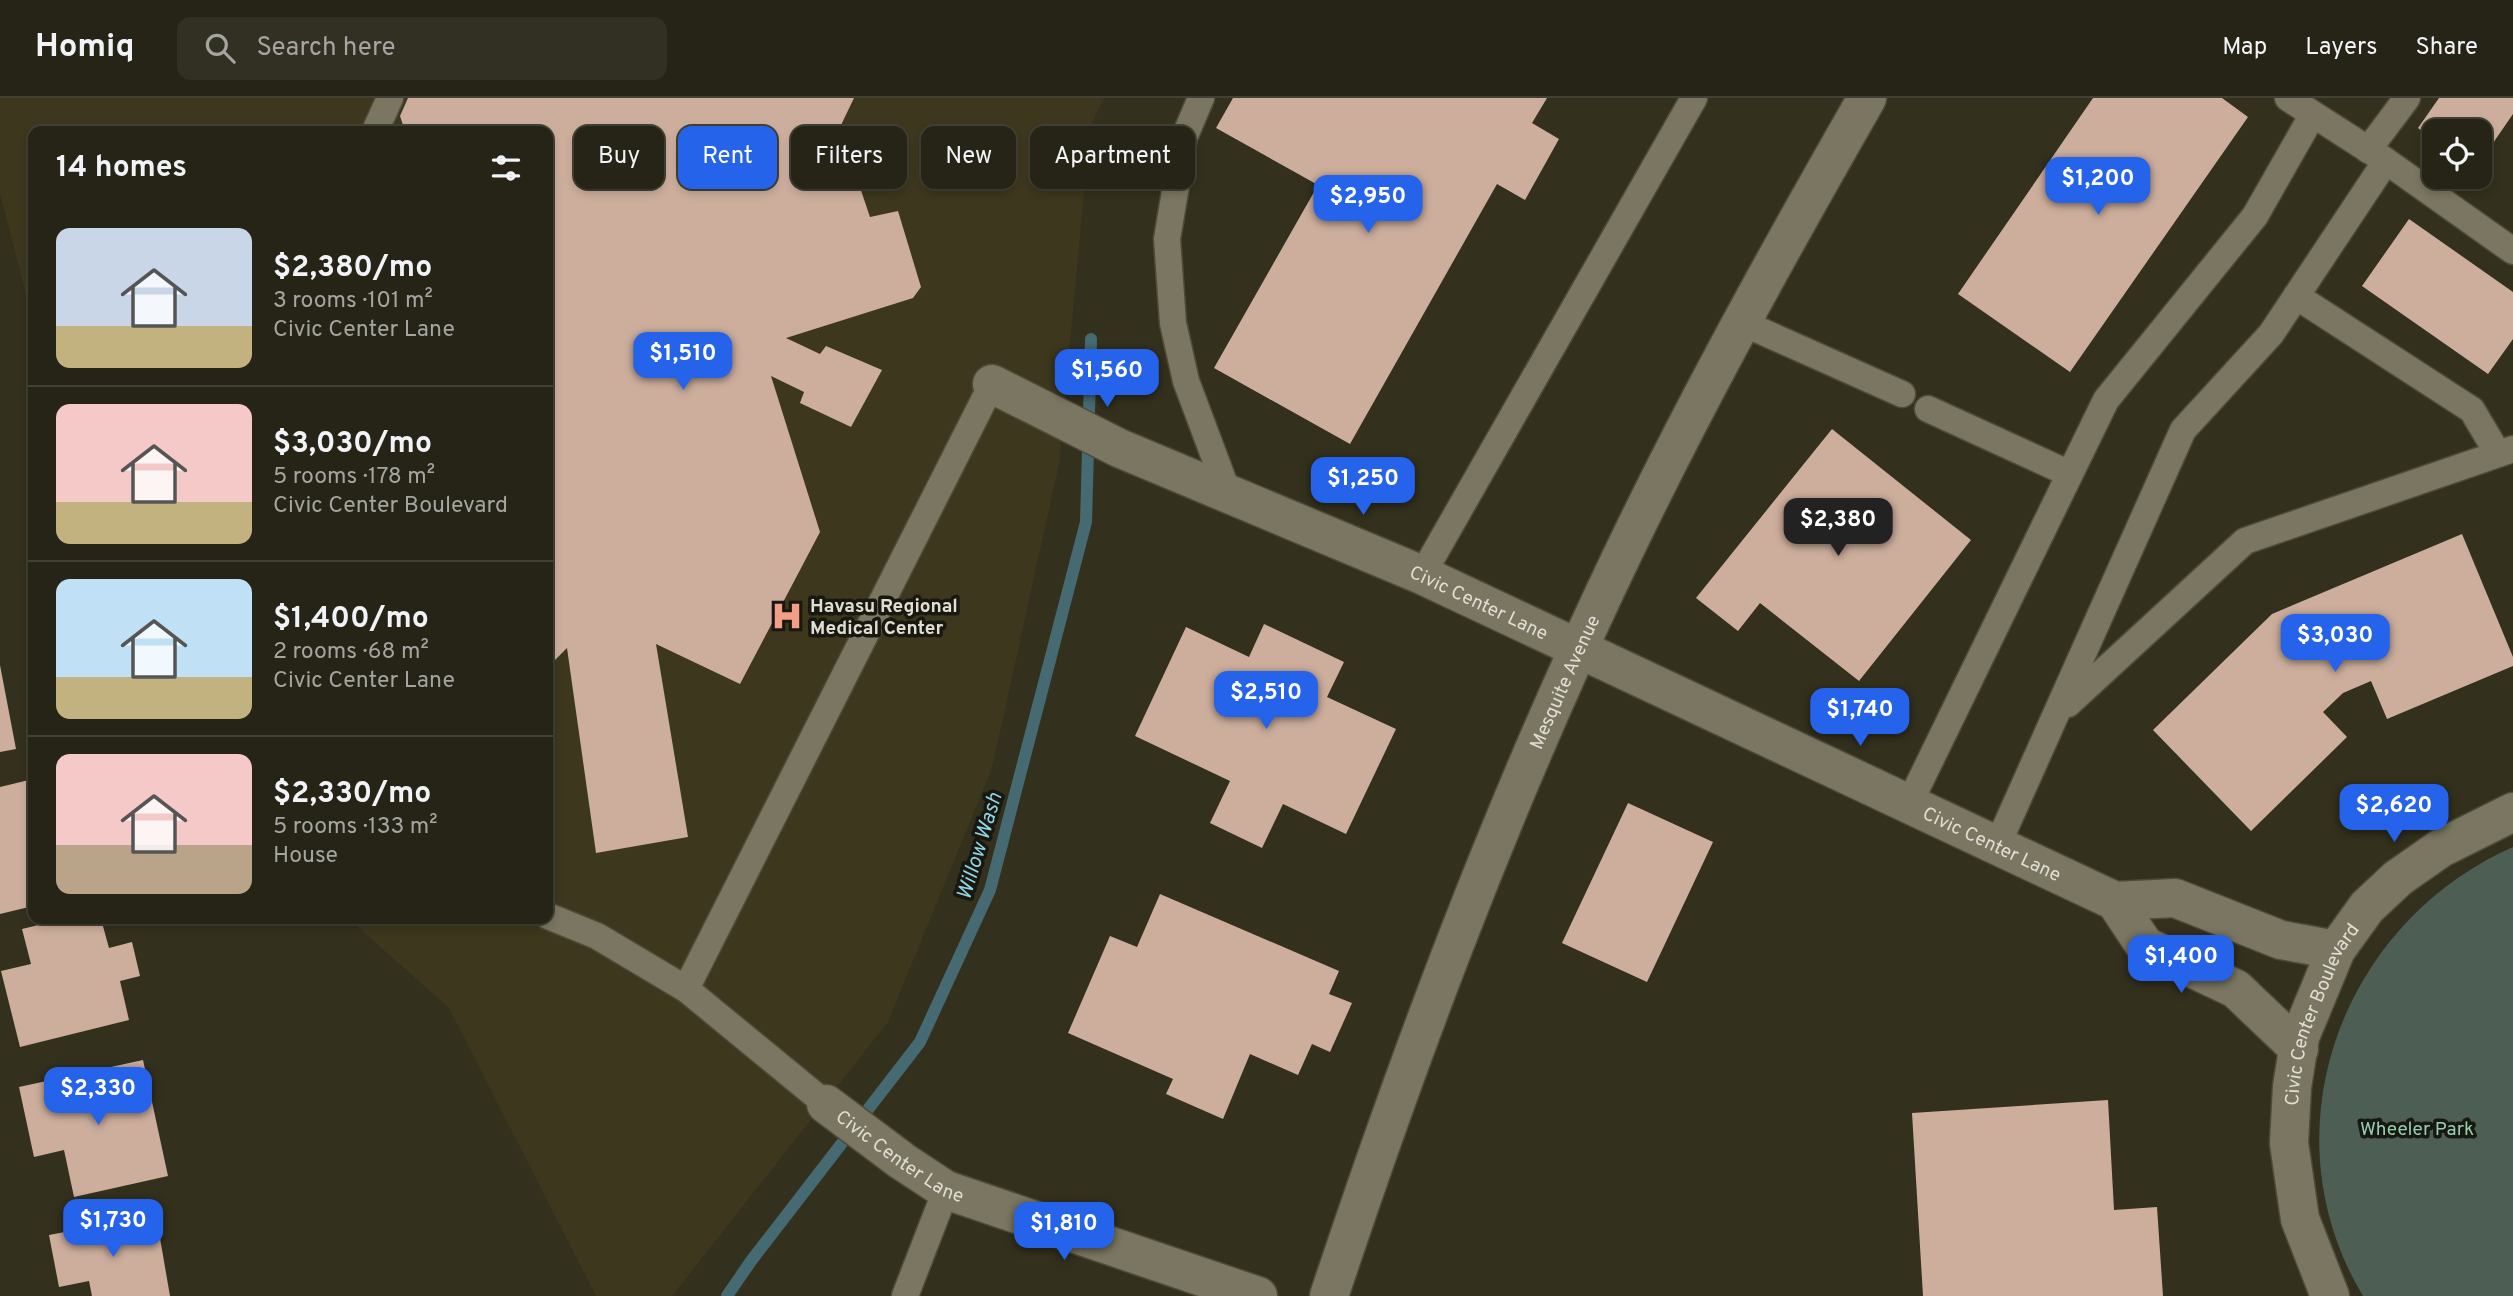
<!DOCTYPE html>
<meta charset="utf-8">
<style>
body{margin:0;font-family:Overpass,sans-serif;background:#323023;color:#f1f3f6;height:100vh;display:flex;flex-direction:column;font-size:26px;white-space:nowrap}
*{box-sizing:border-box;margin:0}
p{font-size:23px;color:#a4a4a1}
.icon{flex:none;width:38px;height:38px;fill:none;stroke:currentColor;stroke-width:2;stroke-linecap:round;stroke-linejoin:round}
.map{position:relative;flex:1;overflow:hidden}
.panel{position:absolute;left:28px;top:28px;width:525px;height:798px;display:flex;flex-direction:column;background:#262416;border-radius:14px;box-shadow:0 4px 10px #0003,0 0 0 2px #424135}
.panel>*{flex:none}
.guide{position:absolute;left:574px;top:28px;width:665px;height:63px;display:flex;gap:14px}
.buttons{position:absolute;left:2422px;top:21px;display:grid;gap:14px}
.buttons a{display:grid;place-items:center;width:70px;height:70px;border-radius:14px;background:#262416;box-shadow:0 4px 10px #0003,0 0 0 2px #424135;font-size:35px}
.price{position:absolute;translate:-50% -60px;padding:0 16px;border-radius:14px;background:#2563eb;color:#fff;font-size:23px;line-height:46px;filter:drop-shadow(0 2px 4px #0008)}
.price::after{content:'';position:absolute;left:50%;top:42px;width:21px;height:16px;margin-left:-10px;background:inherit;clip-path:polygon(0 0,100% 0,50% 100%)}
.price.selected{background:#222;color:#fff}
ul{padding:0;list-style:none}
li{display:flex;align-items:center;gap:21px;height:175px;padding:0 28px}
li+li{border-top:2px solid #424135}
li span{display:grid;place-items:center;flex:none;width:196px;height:140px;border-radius:14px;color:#555}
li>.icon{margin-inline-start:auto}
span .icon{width:84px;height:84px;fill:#fffc;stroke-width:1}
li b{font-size:30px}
h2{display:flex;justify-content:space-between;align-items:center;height:84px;padding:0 28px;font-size:30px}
.pill{padding:0 24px;border-radius:14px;background:#262416;box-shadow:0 4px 10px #0003,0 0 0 2px #424135;font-size:24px;line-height:63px}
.pill.selected{background:#2563eb;color:#fff}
header{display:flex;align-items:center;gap:42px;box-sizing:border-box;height:98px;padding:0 35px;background:#262416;border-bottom:2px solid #424135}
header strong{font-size:33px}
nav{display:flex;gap:38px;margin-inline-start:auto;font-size:24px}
.search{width:490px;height:63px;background:#323023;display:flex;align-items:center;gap:18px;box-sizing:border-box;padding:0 24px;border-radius:14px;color:#a4a4a1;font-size:26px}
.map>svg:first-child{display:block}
</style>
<header>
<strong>Homiq</strong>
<div class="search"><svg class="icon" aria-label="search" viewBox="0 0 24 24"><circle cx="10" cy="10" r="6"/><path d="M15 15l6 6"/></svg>Search here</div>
<nav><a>Map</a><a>Layers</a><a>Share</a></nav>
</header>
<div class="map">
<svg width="2513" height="1198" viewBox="0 0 2513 1198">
<rect width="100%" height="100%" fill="#33301d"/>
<path fill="#3c371d" d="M0,0H1104L1090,29L1059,366L992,670L888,924L672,1198H596L449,910L349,821H548V33H33V225L0,95Z"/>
<path fill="#4d5f55" d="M2513,749V1198H2363C2264,1033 2341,825 2513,749Z"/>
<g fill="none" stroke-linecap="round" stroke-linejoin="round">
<path stroke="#466a72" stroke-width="12" d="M727,1198L751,1163L920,944L990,792L1086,424L1091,241"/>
</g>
<path fill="#cdae9d" d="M408,0H854L830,50L850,60L870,119L898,113L921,189L913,200L786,240L820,256L826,248L882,272L851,329L800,305L804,294L771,278L820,434L740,586L656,546L688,739L596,755L567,550L548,569V33H405L400,18Z
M1233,0H1547L1532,25L1559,41L1525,102L1497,86L1350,346L1214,270L1318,87L1216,30Z
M2093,0H2222L2248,19L2070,274L1958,196Z
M2439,0H2513V16L2480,64V33H2434V42L2418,30Z
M2409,121L2513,194V241L2488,276L2362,188Z
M1832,331L1971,442L1859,583L1760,505L1738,533L1696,500Z
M2462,436L2513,559V568L2387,621L2371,583L2343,595L2323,614L2347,639L2251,733L2153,632L2272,516Z
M1264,526L1344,564L1327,599L1396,631L1346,736L1283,706L1262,750L1210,725L1230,683L1135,638L1186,529L1249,559Z
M0,567L16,651L0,654Z
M33,681V808L0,816V689Z
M1628,705L1713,744L1647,884L1562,845Z
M1160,796L1339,873L1329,896L1352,905L1330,954L1312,946L1298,977L1250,956L1223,1021L1166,996L1173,981L1068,935L1110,838L1137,849Z
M63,821H101L109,850L132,844L140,878L120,883L129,922L20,949L1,873L31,866L22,831Z
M143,962L168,1078L74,1099L64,1052L34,1059L19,989Z
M2108,1002L2114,1112L2157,1109L2163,1198H1923L1912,1015Z
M156,1117L170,1198H92L89,1183L59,1189L49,1137Z"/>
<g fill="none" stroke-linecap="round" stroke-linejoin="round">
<defs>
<path id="service" d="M1201,0L1184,40L1167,141L1173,225L1186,283L1228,395
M2288,0L2386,63L2513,153
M375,33L390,0
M2368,52L2407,0
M2296,198L2472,312L2498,356
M1743,225L1902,296
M1928,311L2070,376
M1422,477L1694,0
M2068,606L2245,443L2513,351
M1909,706L2106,302L2255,118L2313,16
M1997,748L2183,332L2271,236L2386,63
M548,818L597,838L686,891
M826,1006L686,891L992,286
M905,1198L946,1092"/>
<g id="minor">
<path id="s1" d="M992,286L1119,350L1422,477L2115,803L2175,800L2281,842L2336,852"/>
<path d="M2115,803L2145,848L2236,891L2299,951"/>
<path id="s2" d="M826,1006L902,1063L946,1092L1258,1198"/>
</g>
<g id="tertiary">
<path id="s3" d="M1329,1198C1408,961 1495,728 1601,502C1681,330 1773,164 1867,0"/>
</g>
<g id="secondary">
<path id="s4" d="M2330,1198L2300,1121L2289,1045L2292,989L2300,939L2336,852L2367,809L2398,780L2441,750L2513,714"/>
</g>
</defs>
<use href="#service" stroke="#4e4b3b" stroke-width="29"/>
<use href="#minor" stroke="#4e4b3b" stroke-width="41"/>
<use href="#tertiary" stroke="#4e4b3b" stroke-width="41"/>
<use href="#secondary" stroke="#4e4b3b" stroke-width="41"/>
<use href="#service" stroke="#7a7661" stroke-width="26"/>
<use href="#minor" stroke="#7a7661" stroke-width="38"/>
<use href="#tertiary" stroke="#7a7661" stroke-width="38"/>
<use href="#secondary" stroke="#7a7661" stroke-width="38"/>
</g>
<defs>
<symbol id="hospital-bare" viewBox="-9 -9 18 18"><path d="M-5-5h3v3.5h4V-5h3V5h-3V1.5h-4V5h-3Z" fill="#f49e87" stroke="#191810" stroke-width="2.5" paint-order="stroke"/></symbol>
</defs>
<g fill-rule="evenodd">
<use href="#hospital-bare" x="765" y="496" width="44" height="44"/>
</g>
<g text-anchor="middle" stroke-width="7" stroke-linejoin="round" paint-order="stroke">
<g font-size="19" fill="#e0ded3" stroke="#191810">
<text dy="7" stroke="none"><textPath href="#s1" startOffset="534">Civic Center Lane</textPath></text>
<text dy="7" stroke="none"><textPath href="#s3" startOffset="658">Mesquite Avenue</textPath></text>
<text dy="7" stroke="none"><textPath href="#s1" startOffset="1101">Civic Center Lane</textPath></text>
<text dy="7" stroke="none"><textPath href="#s4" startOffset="294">Civic Center Boulevard</textPath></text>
<text dy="7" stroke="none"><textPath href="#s2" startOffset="91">Civic Center Lane</textPath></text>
</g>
<g font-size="19" font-weight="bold" fill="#e0ded3" stroke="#191810" text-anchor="start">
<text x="810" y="514">Havasu Regional<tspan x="810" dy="22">Medical Center</tspan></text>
</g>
<g font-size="19" fill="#95cfb1" stroke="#191810">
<text x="2417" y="1037">Wheeler Park</text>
</g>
<g font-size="21" font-style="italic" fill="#8fd5e5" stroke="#191810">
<text transform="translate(979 748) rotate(-73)" y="7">Willow Wash</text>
</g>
</g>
</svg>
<div class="buttons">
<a><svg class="icon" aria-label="locate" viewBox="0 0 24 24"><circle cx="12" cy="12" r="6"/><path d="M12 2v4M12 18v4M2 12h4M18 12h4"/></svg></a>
</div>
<b class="price" style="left:2098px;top:119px">$1,200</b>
<b class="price" style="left:1368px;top:137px">$2,950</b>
<b class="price" style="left:683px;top:294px">$1,510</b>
<b class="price" style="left:1107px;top:311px">$1,560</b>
<b class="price" style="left:1363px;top:419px">$1,250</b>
<b class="price selected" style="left:1838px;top:460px">$2,380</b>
<b class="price" style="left:2335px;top:576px">$3,030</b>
<b class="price" style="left:1266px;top:633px">$2,510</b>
<b class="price" style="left:1860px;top:650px">$1,740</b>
<b class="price" style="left:2394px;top:746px">$2,620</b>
<b class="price" style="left:2181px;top:897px">$1,400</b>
<b class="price" style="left:98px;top:1029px">$2,330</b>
<b class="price" style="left:113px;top:1161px">$1,730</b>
<b class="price" style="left:1064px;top:1164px">$1,810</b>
<div class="guide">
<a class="pill">Buy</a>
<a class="pill selected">Rent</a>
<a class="pill">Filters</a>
<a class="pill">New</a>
<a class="pill">Apartment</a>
</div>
<section class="panel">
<h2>14 homes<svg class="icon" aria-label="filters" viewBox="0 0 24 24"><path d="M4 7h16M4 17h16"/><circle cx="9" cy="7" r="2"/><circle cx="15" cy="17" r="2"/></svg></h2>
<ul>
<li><span style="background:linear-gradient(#c9d6e8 70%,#c2b280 0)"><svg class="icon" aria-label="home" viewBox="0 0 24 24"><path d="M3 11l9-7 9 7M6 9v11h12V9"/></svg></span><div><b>$2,380/mo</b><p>3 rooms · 101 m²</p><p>Civic Center Lane</p></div></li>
<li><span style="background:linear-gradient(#f6c9c9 70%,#c2b280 0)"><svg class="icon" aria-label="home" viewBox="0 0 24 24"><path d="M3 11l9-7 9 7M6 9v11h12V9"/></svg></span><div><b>$3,030/mo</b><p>5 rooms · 178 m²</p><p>Civic Center Boulevard</p></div></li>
<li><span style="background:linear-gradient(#bfe0f5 70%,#c2b280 0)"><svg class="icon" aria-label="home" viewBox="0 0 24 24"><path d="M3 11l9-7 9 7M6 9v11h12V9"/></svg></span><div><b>$1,400/mo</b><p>2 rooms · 68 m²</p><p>Civic Center Lane</p></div></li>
<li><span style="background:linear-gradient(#f6c9c9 65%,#b9a48a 0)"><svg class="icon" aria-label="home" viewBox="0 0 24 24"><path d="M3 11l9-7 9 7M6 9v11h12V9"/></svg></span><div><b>$2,330/mo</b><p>5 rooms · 133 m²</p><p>House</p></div></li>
</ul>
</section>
</div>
